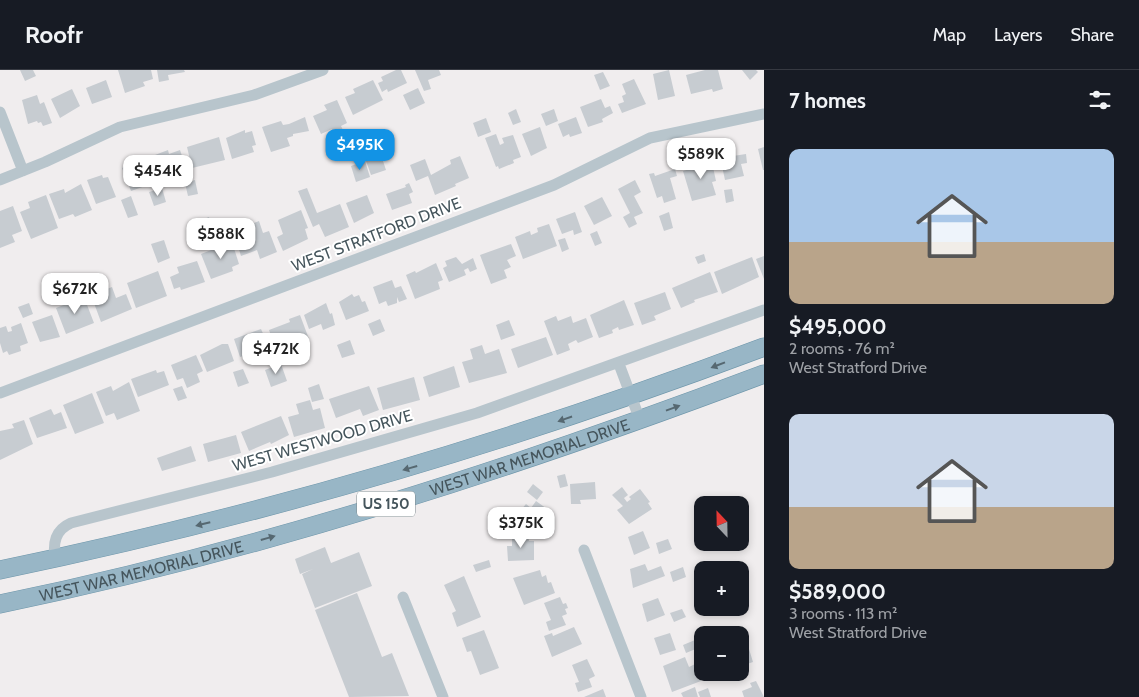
<!DOCTYPE html>
<meta charset="utf-8">
<style>
body{margin:0;font-family:Cabin,sans-serif;background:#20242c;color:#f1f3f6;height:100vh;display:flex;flex-direction:column;font-size:19px;white-space:nowrap}
*{box-sizing:border-box;margin:0}
p{font-size:16px;color:#9ea1a6}
.icon{flex:none;width:28px;height:28px;fill:none;stroke:currentColor;stroke-width:2;stroke-linecap:round;stroke-linejoin:round}
.map{position:relative;flex:1;overflow:hidden}
.panel{display:flex;flex-direction:column;background:#171b24;width:375px}
.panel>*{flex:none}
.needle{width:32px;rotate:338deg}
.buttons{position:absolute;left:694px;top:426px;display:grid;gap:10px}
.buttons a{display:grid;place-items:center;width:55px;height:55px;border-radius:10px;background:#171b24;box-shadow:0 2px 8px #0003;font-size:25px}
.price{position:absolute;translate:-50% -42px;padding:0 11px;border-radius:10px;background:#fff;color:#222;font-size:16px;line-height:32px;filter:drop-shadow(0 1px 2px #0008)}
.price::after{content:'';position:absolute;left:50%;top:30px;width:15px;height:11px;margin-left:-8px;background:inherit;clip-path:polygon(0 0,100% 0,50% 100%)}
.price.current{background:#1293e5;color:#fff}
ul{padding:0;list-style:none}
li{display:grid;align-content:center;gap:10px;height:265px;padding:0 25px}
li span{display:grid;place-items:center;height:155px;border-radius:10px;color:#555}
li>.icon{margin-inline-start:auto}
span .icon{width:90px;height:90px;fill:#fffc;stroke-width:1}
li b{font-size:21px}
h2{display:flex;justify-content:space-between;align-items:center;height:60px;padding:0 25px;font-size:21px}
header{display:flex;align-items:center;gap:30px;box-sizing:border-box;height:70px;padding:0 25px;background:#171b24;border-bottom:1px solid #363941}
header strong{font-size:24px}
nav{display:flex;gap:28px;margin-inline-start:auto;font-size:18px}
main{display:flex;flex:1;min-height:0}
.map>svg:first-child{display:block}
</style>
<header>
<strong>Roofr</strong>
<nav><a>Map</a><a>Layers</a><a>Share</a></nav>
</header>
<main>
<div class="map">
<svg width="764" height="627" viewBox="0 0 764 627">
<rect width="100%" height="100%" fill="#f0edee"/>
<path fill="#c7ccd1" d="M20,0H33L36,6L25,11Z
M118,0H151L153,9L143,12L145,16L125,23Z
M157,0H184L185,2L168,5L169,10L159,12Z
M396,0H401L407,13L388,22L387,19L382,22L378,13L383,11L381,7Z
M415,0H439L441,5L428,10L431,19L424,21Z
M669,0L675,26L658,30L653,4Z
M705,0H718L723,19L713,22L712,19L691,24L686,5Z
M742,0H756L758,2L750,10Z
M603,2L610,16L600,20L594,5Z
M634,9L646,34L622,43L618,34L624,32L622,26L626,24L622,14Z
M106,10L112,27L92,34L86,18Z
M373,10L383,30L353,45L345,27L355,23L353,19Z
M418,18L425,33L410,40L403,25Z
M72,19L80,36L60,48L51,29Z
M37,25L40,34L44,32L52,53L43,56L41,52L38,53L37,51L28,54L22,30Z
M601,29L605,38L610,36L613,43L602,49L603,52L588,57L580,37Z
M337,30L347,53L341,56L344,62L335,66L332,59L321,64L313,46L327,40L324,35Z
M516,39L521,52L513,55L508,43Z
M554,39L558,51L546,56L541,44Z
M305,47L309,61L293,64V66L287,68L290,76L271,82L262,57L281,51L283,55L289,54Z
M576,47L582,63L570,67L569,64L563,67L558,54Z
M486,48L491,62L478,67L473,53Z
M540,57L547,78L531,86L522,64Z
M245,60V63L252,61L256,75L252,76L254,82L232,89L226,68Z
M358,60L364,73L355,77L349,64Z
M496,64L500,75L504,73L502,68L513,65L521,87L513,90L514,93L499,99L498,96L496,97L485,68Z
M219,67L225,90L192,98L187,77Z
M764,77V100H763L758,79Z
M168,80L169,84L180,80L185,95L180,97L182,102L163,108L155,85Z
M733,84V86L746,84L747,93L741,94L744,106L725,110L720,87Z
M381,85L386,100L371,105L366,91Z
M460,86L469,108L455,114L456,116L435,125L428,106L416,111L410,95L425,89L431,105L451,94L450,90Z
M141,88L151,114L131,121L122,98Z
M711,88L716,111L712,112L716,125L692,131L683,101L694,98L693,96L702,93L701,90Z
M365,91L370,107L356,112L351,96Z
M675,99L677,106L670,108L676,129L664,133L662,126L657,128L649,104L654,103L655,106Z
M102,105L103,108L108,107L116,127L96,134L87,110Z
M195,110L198,124L188,126L185,113Z
M635,110L641,122L634,126L643,143L634,147L637,154L629,158L623,147L630,143L618,119Z
M409,113L413,122L409,124L412,133L392,140L386,124L406,117L405,115Z
M81,114L92,140L75,147L73,144L59,149L49,124L64,119L65,123Z
M162,118L166,132L154,136L149,122Z
M307,118L317,143L340,134L349,157L325,167L319,154L313,157L298,121Z
M732,119L734,131L726,133L724,120Z
M46,125L58,158L31,169L20,142L30,138L28,132Z
M367,125L374,143L354,153L346,133Z
M131,126L138,145L128,148L121,130Z
M602,127L612,146L594,155L584,136Z
M13,136L22,161L12,165L15,172L0,178V141Z
M301,140L308,158L305,159L308,169L283,181L277,167L283,164L278,150Z
M575,142L582,162L574,165L573,160L562,164L556,149Z
M669,142L673,158L664,161L659,146Z
M209,147L212,158L200,161L196,152Z
M259,151L263,163L269,161L277,182L260,189L257,180L241,186L237,173L250,166L246,156Z
M549,154L557,176L523,189L515,167L530,161L531,165L538,162L537,158Z
M597,161L602,173L595,176L590,164Z
M565,168L569,179L562,182L558,170Z
M164,170L170,188L158,193L151,174Z
M232,172L239,194L232,197L233,201L211,209L201,184Z
M511,174L516,186L507,190L511,197L504,200L507,208L491,214L480,185Z
M704,184L706,191L698,194L695,187Z
M764,186V209L756,189Z
M456,187L462,194L473,188L477,199L470,202L468,198L464,200L466,205L449,212L443,198L447,196L445,191Z
M752,187L759,207L722,224L714,202Z
M197,191L205,212L181,220L180,217L174,219L170,207L179,203L177,197Z
M436,193L443,210L438,212L440,219L415,229L406,205L415,201L416,203Z
M158,201L167,226L136,238L127,213Z
M710,202L718,222L694,230L695,232L681,238L672,218Z
M392,210L395,218L401,216L407,229L399,232L397,227V233L388,236L386,231L379,234L373,217Z
M112,217L116,228L126,224L132,239L101,252L91,225Z
M665,222L671,239L654,246L656,250L642,255L634,233Z
M352,224L354,227L359,225L362,232L365,231L369,241L346,250L339,232Z
M84,227L94,253L66,264L56,238Z
M624,230L634,255L619,260L618,257L612,260L613,263L599,268L590,245Z
M29,233L33,244L23,248L18,237Z
M326,233L330,244L332,243L335,255L323,260L321,254L309,259L304,245Z
M52,245L60,267L40,272L32,252Z
M300,245L309,269L302,272L301,269L276,279L269,260L290,252L289,249Z
M556,246L558,251L571,246L573,253L586,248L593,267L578,273L576,270L568,274L570,280L557,285L544,251Z
M380,249L385,261L373,266L368,254Z
M509,250L515,265L501,270L496,255Z
M21,253L28,273L20,276L21,281L9,285L7,281L3,283L0,273V258L6,256L8,262L12,261L11,257Z
M261,259L269,277L265,278L267,285L256,290L254,282L240,287L234,269Z
M546,267L553,285L518,298L511,279Z
M350,270L355,284L342,288L337,275Z
M222,274H228L234,291L207,302L200,285Z
M482,275L485,284L499,279L507,303L469,313L462,292L473,289L470,279Z
M196,285L203,301L197,304L200,312L187,318L183,308L177,310L171,295Z
M281,294L287,311L271,317L265,300Z
M454,296L460,317L429,327L423,307Z
M243,299L249,313L238,317L233,302Z
M156,300L157,303L164,301L169,315L138,327L131,309Z
M414,307L420,330L383,340L377,318Z
M129,312L140,341L117,350L114,343L106,346L96,322L111,316L113,321Z
M319,314L324,329L312,332L308,318Z
M182,316L187,328L178,331L173,319Z
M369,316L379,340L363,346L360,339L336,348L329,329Z
M92,323L104,353L75,364L63,335Z
M310,330L313,340L320,338L325,358L294,367L288,347L299,344L296,334Z
M51,339L54,345L61,342L67,358L37,368L29,348Z
M281,346L289,365L271,374L270,372L249,381L241,362Z
M24,350L33,374L0,390V361L14,358L12,354Z
M236,365L241,383L208,392L203,374Z
M191,376L196,391L162,401L157,388Z
M565,404L568,416L560,418L557,406Z
M595,412L596,429L580,430L581,434H571L570,414Z
M533,414L543,422L537,430L527,422Z
M622,417L628,425L624,428L627,432L631,429L629,427L640,419L650,432L648,433L652,439L629,454L617,440L623,436L612,425Z
M536,431L550,441L538,455L520,441L526,434L531,438Z
M505,446L518,452L514,460L501,454Z
M643,461L650,478L634,485L628,467Z
M528,465L529,471H534V490L508,491L507,476H512V466Z
M668,469L672,479L659,484L656,473Z
M325,477L331,493L359,482L372,516L315,538L302,504L313,499L300,504L295,489Z
M489,490L491,497L476,502L473,495Z
M645,494L648,501L661,496L665,506L633,518L630,499Z
M683,497L686,507L673,512L670,502Z
M540,500L542,507L546,505L548,513L551,512L555,523L524,535L513,508Z
M464,506L481,547L457,557L452,543L456,541L444,515Z
M357,523L382,587L392,583L409,626L349,627L315,540Z
M560,527L563,534L566,533L568,538L565,539L567,544L562,546L566,555L549,561L546,552L551,550L544,533Z
M658,528L665,545L647,552L642,534Z
M682,539L686,547L674,552L670,543Z
M574,557L582,574L552,587L544,566L552,563L553,566Z
M484,560L499,598L480,605L471,581L467,582L462,568Z
M670,563L676,580L660,585L654,568Z
M695,570L698,578L686,583L683,575Z
M749,579L753,592L744,595L740,583Z
M685,587L689,597L695,594L701,611L672,622L663,596Z
M587,589L595,606L589,609L592,617L578,622L575,613L579,612L572,595Z
M756,611L764,627H744L742,621L752,617L750,613Z
M695,617L698,627H683L681,623Z
M708,618L711,627H700L698,622Z
M603,619L606,627H584Z"/>
<g fill="none" stroke-linecap="round" stroke-linejoin="round">
<defs>
<g id="trunk">
<path d="M0,500C261,446 515,371 764,277"/>
<path id="s1" d="M0,534C261,480 515,398 764,304"/>
</g>
</defs>
<use href="#trunk" stroke="#6e96aa" stroke-width="19"/>
<path stroke="#b8c5cc" stroke-width="11" d="M0,42L23,101
M0,110L45,92L120,57L254,25L323,0
M619,294L640,350
M0,323L554,115L650,68L764,44
M584,480L641,627
M55,488C53,473 55,460 71,453L272,402L477,343L764,240
M403,527L443,627"/>
<use href="#trunk" stroke="#98b6c6" stroke-width="18"/>
</g>
<defs><path id="oneway-solid" d="M-6-.8H1V-3.2L6.5 0L1 3.2V.8H-6Z" transform="scale(1.25)"/></defs>
<g fill="#566871">
<use href="#oneway-solid" transform="translate(718 295) rotate(159)"/>
<use href="#oneway-solid" transform="translate(673 338) rotate(-20)"/>
<use href="#oneway-solid" transform="translate(565 349) rotate(161)"/>
<use href="#oneway-solid" transform="translate(410 398) rotate(164)"/>
<use href="#oneway-solid" transform="translate(203 454) rotate(166)"/>
<use href="#oneway-solid" transform="translate(268 468) rotate(-16)"/>
</g>
<g text-anchor="middle" stroke-width="4" stroke-linejoin="round" paint-order="stroke">
<rect fill="#fff" stroke="#7d888d" stroke-width="1" x="357" y="421.5" width="58" height="25" rx="4"/>
<g font-size="15" font-weight="bold" fill="#45555c">
<text x="386" y="439">US 150</text>
</g>
<g font-size="16" fill="#45555c" stroke="#fff">
<text transform="translate(376 164) rotate(-21)" y="6">WEST STRATFORD DRIVE</text>
<text transform="translate(322 370) rotate(-16)" y="6">WEST WESTWOOD DRIVE</text>
<text dy="6" stroke="none"><textPath href="#s1" startOffset="550">WEST WAR MEMORIAL DRIVE</textPath></text>
<text dy="6" stroke="none"><textPath href="#s1" startOffset="145">WEST WAR MEMORIAL DRIVE</textPath></text>
</g>
</g>
</svg>
<div class="buttons">
<a><svg class="needle" viewBox="-14 -14 28 28"><path d="M0-13l5 13h-10z" fill="#e53935"/><path d="M0 13l5-13h-10z" fill="#9ea1a6"/></svg></a>
<a>+</a>
<a>−</a>
</div>
<b class="price current" style="left:360px;top:101px">$495K</b>
<b class="price" style="left:701px;top:110px">$589K</b>
<b class="price" style="left:158px;top:127px">$454K</b>
<b class="price" style="left:221px;top:190px">$588K</b>
<b class="price" style="left:75px;top:245px">$672K</b>
<b class="price" style="left:276px;top:305px">$472K</b>
<b class="price" style="left:521px;top:479px">$375K</b>
</div>
<section class="panel">
<h2>7 homes<svg class="icon" aria-label="filters" viewBox="0 0 24 24"><path d="M4 7h16M4 17h16"/><circle cx="9" cy="7" r="2"/><circle cx="15" cy="17" r="2"/></svg></h2>
<ul>
<li><span style="background:linear-gradient(#a9c7e8 60%,#b9a48a 0)"><svg class="icon" aria-label="home" viewBox="0 0 24 24"><path d="M3 11l9-7 9 7M6 9v11h12V9"/></svg></span><div><b>$495,000</b><p>2 rooms · 76 m²</p><p>West Stratford Drive</p></div></li>
<li><span style="background:linear-gradient(#c9d6e8 60%,#b9a48a 0)"><svg class="icon" aria-label="home" viewBox="0 0 24 24"><path d="M3 11l9-7 9 7M6 9v11h12V9"/></svg></span><div><b>$589,000</b><p>3 rooms · 113 m²</p><p>West Stratford Drive</p></div></li>
</ul>
</section>
</main>
